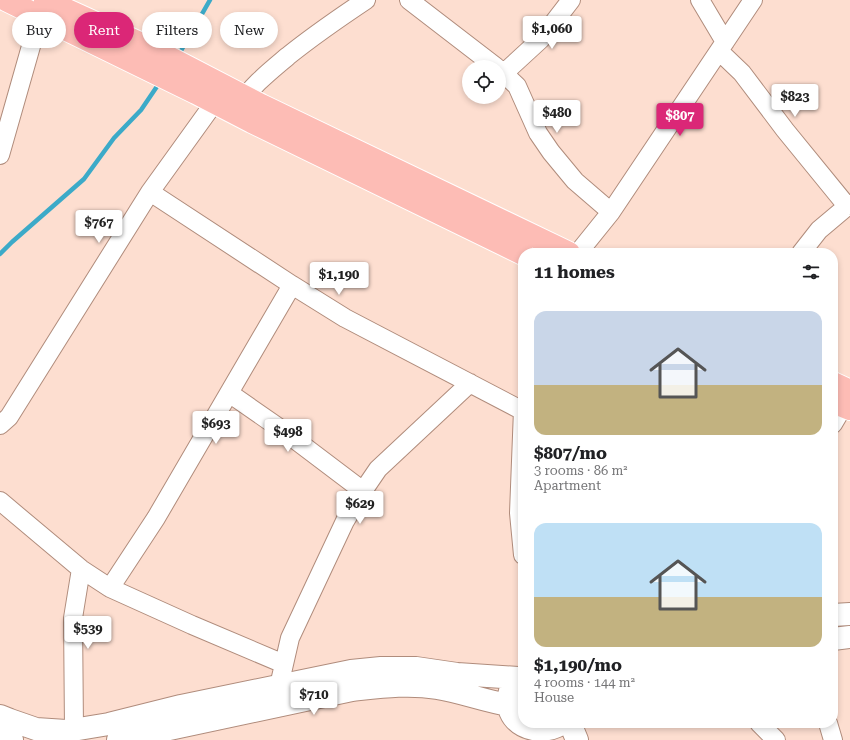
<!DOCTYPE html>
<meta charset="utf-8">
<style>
body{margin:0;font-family:"Roboto Serif",serif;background:#f2f2f2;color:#202124;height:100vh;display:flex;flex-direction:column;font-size:15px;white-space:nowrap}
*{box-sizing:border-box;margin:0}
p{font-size:13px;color:#757577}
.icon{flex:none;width:22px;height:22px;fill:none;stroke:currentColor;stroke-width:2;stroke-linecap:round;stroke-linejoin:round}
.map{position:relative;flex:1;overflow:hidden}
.sheet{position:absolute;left:518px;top:248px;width:320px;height:480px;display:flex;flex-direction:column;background:#fff;border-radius:16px;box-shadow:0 2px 6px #0003}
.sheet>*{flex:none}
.hud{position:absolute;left:12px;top:12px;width:380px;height:36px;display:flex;gap:8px}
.fabs{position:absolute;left:462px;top:60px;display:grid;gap:8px}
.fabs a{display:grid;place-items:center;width:44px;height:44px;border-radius:50%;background:#fff;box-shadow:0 2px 6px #0003;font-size:20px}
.price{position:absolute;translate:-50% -34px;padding:0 9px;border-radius:4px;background:#fff;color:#222;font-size:13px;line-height:26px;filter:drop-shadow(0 1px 2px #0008)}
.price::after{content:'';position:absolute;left:50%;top:24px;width:12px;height:9px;margin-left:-6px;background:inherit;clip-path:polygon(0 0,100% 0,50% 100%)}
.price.current{background:#db2777;color:#fff}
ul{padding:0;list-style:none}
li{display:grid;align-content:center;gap:8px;height:212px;padding:0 16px}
li span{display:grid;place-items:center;height:124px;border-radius:12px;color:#555}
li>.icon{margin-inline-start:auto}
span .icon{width:72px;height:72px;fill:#fffc;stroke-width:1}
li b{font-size:17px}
h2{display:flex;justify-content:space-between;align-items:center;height:48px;padding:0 16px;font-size:17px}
.tag{padding:0 14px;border-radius:18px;background:#fff;box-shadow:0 2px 6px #0003;font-size:14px;line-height:36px}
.tag.current{background:#db2777;color:#fff}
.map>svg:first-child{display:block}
</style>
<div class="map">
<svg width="850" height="740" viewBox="0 0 850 740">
<rect width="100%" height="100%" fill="#fdded0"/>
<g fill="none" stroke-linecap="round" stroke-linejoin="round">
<path stroke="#3caac8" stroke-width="4.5" d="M178,56L210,0
M0,254L12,242L84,179L114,138L141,110L160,82"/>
<defs>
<path id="minor" d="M409,0L496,67
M700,0L725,42
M719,51L742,73L785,130L847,206
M499,69L517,86L538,133L551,152L575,181L611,212
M504,73L541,39L571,0
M238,107C251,86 269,72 288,56C313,36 339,18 366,0
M0,155L43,4
M150,192L292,285L345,318L523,411
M578,253L611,212L753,0
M801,253L819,230L850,204
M229,393L285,432L363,491
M523,410L519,513L523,555
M833,424L850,395
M0,425L9,417L150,192L222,92
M0,501L81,569L110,588L192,625L284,664
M110,588L156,518L292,285
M279,686L290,638L345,521L363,491L378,469L470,383
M759,723L776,740
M828,723L833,740
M74,729L73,618L81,569"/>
<path id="tertiary" d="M833,615L850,614
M833,639L850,637
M510,691C500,723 537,740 563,723
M0,716L10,720L36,729L66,731L109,724L181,706L351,671L381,668H416L457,674L518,678
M570,723L577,740
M0,735L12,740
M118,740L352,690C380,687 409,683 437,688C462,692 484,701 509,705"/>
<path id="primary" d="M6,0L196,93L252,122L523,254
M45,0L155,50L261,105L569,253
M833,383L850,391
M833,402L850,409"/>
</defs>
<use href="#minor" stroke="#b08c7c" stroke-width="20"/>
<use href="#tertiary" stroke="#b08c7c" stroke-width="24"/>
<use href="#primary" stroke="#fff" stroke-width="24"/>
<use href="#minor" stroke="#fff" stroke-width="18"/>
<use href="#tertiary" stroke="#fff" stroke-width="22"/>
<use href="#primary" stroke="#fdbcb5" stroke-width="22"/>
</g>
</svg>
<div class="fabs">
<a><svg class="icon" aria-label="locate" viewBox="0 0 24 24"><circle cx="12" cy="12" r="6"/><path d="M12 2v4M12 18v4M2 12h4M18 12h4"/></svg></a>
</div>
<b class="price" style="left:552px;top:50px">$1,060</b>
<b class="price" style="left:795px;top:118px">$823</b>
<b class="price" style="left:557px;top:134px">$480</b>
<b class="price current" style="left:680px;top:137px">$807</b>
<b class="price" style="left:99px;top:244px">$767</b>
<b class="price" style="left:339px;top:296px">$1,190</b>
<b class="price" style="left:216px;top:445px">$693</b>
<b class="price" style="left:288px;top:453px">$498</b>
<b class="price" style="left:360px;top:525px">$629</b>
<b class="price" style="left:88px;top:650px">$539</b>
<b class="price" style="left:314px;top:716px">$710</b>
<div class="hud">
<a class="tag">Buy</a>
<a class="tag current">Rent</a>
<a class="tag">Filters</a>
<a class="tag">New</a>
</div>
<section class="sheet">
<h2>11 homes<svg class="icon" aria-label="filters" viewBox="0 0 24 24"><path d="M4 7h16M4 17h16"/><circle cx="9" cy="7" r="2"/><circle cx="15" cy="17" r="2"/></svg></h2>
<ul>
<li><span style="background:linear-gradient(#c9d6e8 60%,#c2b280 0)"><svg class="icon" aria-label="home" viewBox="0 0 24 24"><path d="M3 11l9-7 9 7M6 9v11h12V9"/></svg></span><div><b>$807/mo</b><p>3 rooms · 86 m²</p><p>Apartment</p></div></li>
<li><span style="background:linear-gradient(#bfe0f5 60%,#c2b280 0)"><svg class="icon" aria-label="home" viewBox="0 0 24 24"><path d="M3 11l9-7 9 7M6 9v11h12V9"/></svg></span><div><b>$1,190/mo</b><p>4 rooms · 144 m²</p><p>House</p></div></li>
</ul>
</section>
</div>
